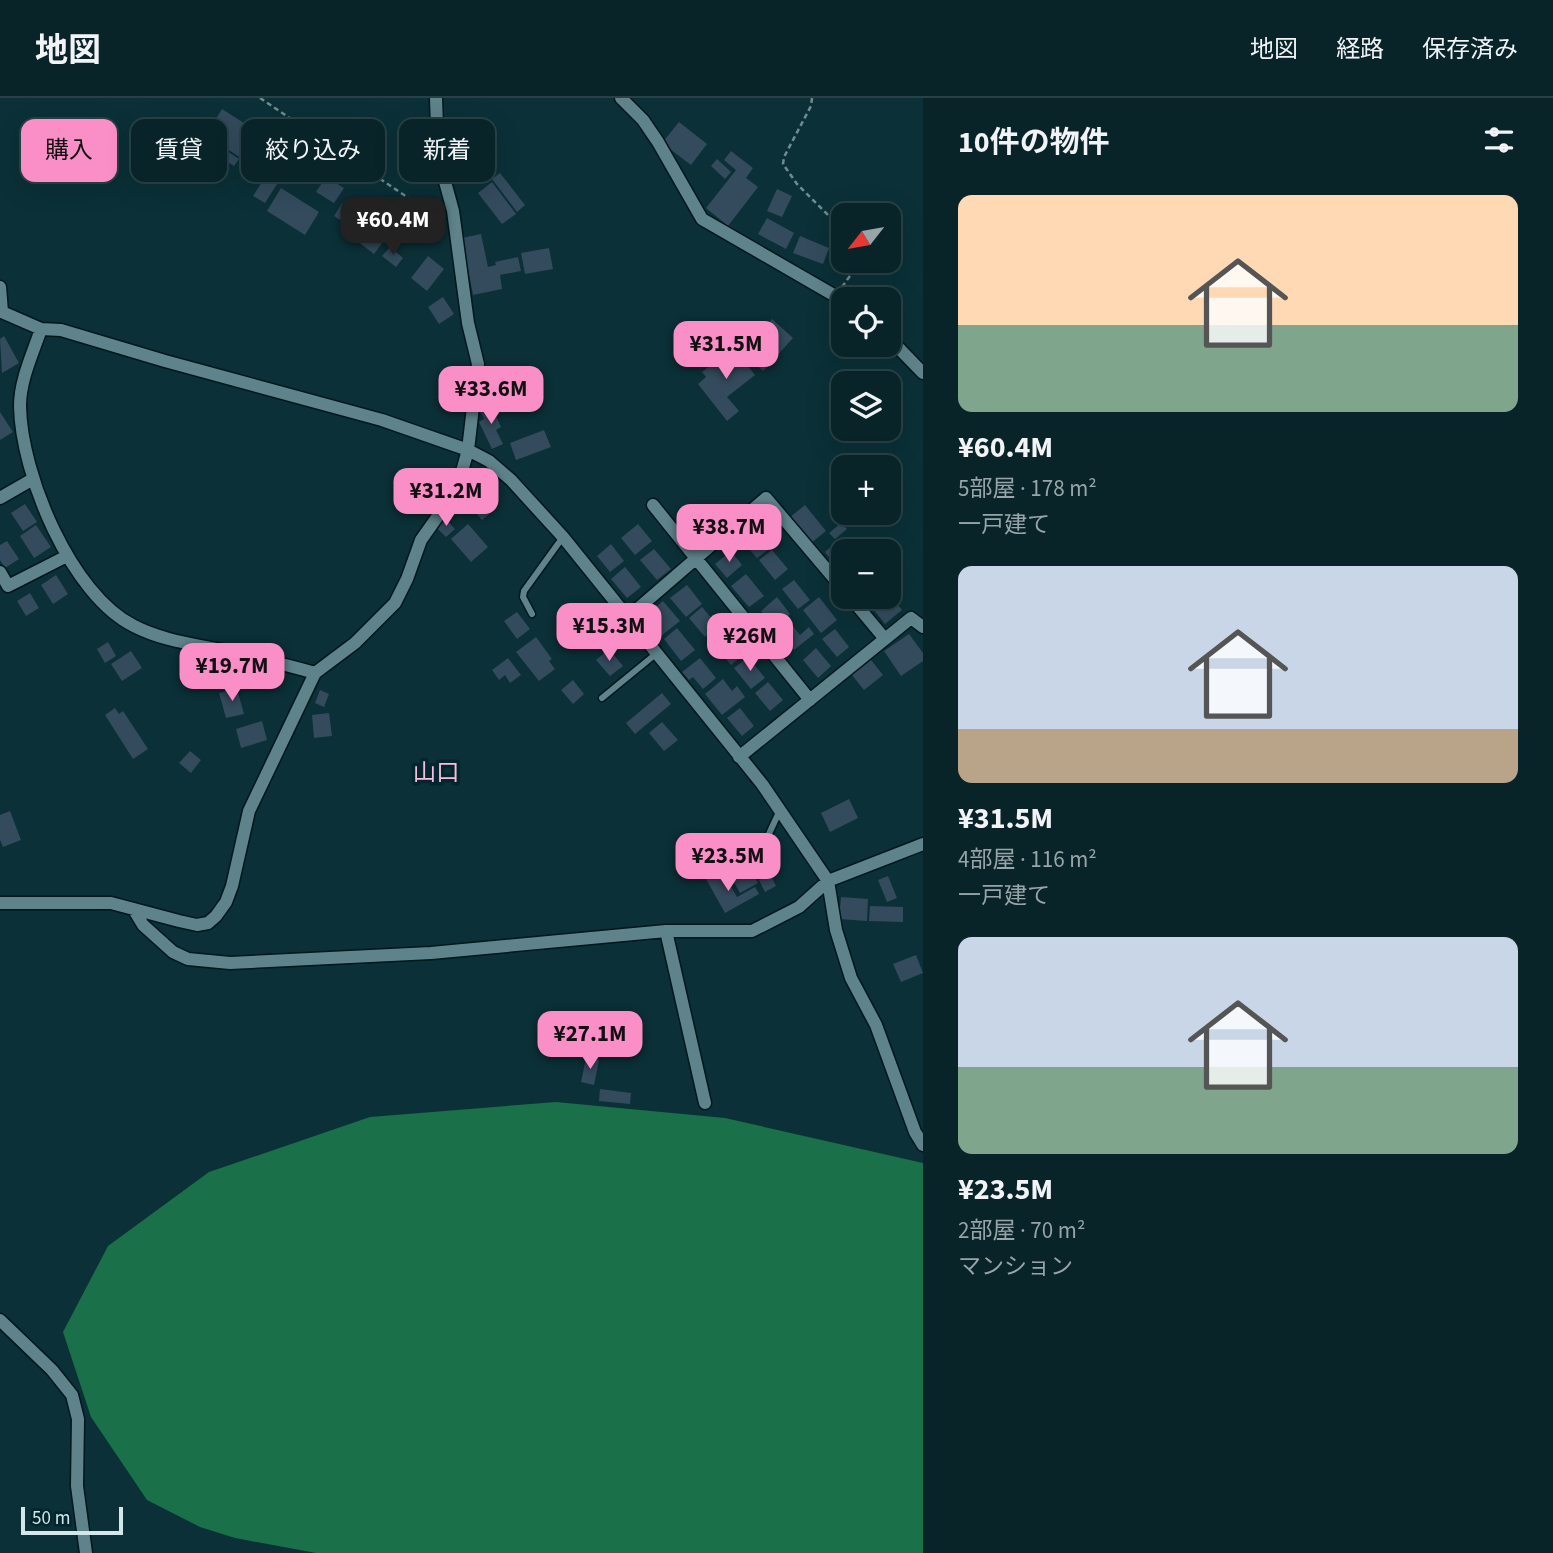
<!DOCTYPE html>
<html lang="ja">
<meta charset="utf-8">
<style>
body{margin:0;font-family:"Source Sans 3","Noto Sans JP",sans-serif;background:#112c31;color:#f1f3f6;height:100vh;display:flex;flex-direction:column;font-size:26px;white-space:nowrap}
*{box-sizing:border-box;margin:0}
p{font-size:23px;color:#98a4a8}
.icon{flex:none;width:38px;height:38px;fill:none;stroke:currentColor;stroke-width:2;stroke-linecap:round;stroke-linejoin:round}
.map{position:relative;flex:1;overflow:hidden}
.drawer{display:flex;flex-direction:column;background:#082429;width:630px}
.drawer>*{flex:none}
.hud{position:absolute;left:21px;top:21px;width:665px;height:63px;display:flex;gap:14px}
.needle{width:46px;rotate:239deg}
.fabs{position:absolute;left:831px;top:105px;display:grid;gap:14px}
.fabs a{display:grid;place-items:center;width:70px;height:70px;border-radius:14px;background:#082429;box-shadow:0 7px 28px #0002,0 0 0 2px #294146;font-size:35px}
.scale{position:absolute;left:21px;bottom:18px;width:102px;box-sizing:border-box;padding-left:7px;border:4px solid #d3e6ea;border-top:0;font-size:19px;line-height:24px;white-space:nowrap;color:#d3e6ea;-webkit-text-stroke:5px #01262d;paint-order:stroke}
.price{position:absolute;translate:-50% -60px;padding:0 16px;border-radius:14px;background:#fa8fc7;color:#111;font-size:23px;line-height:46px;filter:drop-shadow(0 2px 4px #0008)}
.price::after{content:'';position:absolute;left:50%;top:42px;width:21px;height:16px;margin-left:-10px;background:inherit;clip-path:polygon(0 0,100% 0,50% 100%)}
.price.on{background:#222;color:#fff}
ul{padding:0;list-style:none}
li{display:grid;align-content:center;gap:14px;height:371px;padding:0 35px}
li span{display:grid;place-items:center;height:217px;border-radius:14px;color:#555}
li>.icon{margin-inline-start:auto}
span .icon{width:126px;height:126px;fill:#fffc;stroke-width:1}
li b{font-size:30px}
h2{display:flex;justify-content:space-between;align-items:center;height:84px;padding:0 35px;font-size:30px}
.tag{padding:0 24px;border-radius:14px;background:#082429;box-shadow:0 7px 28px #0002,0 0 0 2px #294146;font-size:24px;line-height:63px}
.tag.on{background:#fa8fc7;color:#111}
header{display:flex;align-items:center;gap:42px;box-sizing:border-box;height:98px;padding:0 35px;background:#082429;border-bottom:2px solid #294146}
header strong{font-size:33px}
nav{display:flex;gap:38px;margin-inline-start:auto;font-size:24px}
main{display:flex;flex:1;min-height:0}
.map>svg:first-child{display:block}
</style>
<header>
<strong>地図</strong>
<nav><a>地図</a><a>経路</a><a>保存済み</a></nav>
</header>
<main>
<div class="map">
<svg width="923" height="1455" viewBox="0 0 923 1455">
<rect width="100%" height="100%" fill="#0b3037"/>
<path fill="#197049" d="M556,1004L725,1020L923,1065V1455H316L235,1440L200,1429L147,1402L91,1319L63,1234L108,1148L209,1074L370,1019Z"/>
<path fill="#334b5d" d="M222,11L258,34L241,60L206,37Z
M679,24L707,46L691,67L662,45Z
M202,37L239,61L234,68L197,45Z
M257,38L267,44L254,64L244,57Z
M731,53L753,70L746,80L758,89L728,128L706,110L736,72L724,62Z
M717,61L731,74L725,81L711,68Z
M500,75L525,107L517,114L492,81Z
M267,76L279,83L265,105L253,98Z
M326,79L344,90L334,105L316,94Z
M492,84L516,116L502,126L478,95Z
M281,90L319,114L305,137L267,113Z
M777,91L792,98L782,119L767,113Z
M342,105L359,115L350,128L334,118Z
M767,120L794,135L786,151L758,136Z
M369,128L386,140L374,156L357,143Z
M481,136L488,169L496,167L495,164L518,159L521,173L500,177L502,191L473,197L462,140Z
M800,138L829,150L823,166L793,155Z
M390,149L403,160L396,169L382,158Z
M549,150L553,171L525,176L521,155Z
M428,158L444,171L427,193L411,180Z
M443,199L454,216L439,226L428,209Z
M772,221L793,240L763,273L745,257L765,236L761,233Z
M4,238L19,265L2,275L0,241Z
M733,249L755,277L727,299L739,313L727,323L698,286L706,279L702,274Z
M490,305L501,329L496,332L503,346L492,351L479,324L484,321L479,311Z
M0,314L13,334L0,342Z
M544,332L551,349L516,362L510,345Z
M483,396L495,411L482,422L469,407Z
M25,406L37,424L23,433L11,415Z
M805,407L826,433L810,446L789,420Z
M446,421L455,431L446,439L437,430Z
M841,425L847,431L835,441L829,435Z
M468,426L488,449L471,464L451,441Z
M638,426L652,443L635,457L621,440Z
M36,427L51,449L34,460L20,438Z
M760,430L774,447L757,460L743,444Z
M840,441L850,453H844V470L840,473L825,454Z
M7,443L19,461L5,470L0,462V447Z
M611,446L624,463L610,474L597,458Z
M654,451L671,471L657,482L640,462Z
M772,452L788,471L775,482L759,462Z
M731,453L742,467L727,480L715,466Z
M625,469L641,489L627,500L611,481Z
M746,476L764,498L749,509L731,488Z
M56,477L68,496L53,506L41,487Z
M794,482L810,502L798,511L782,491Z
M687,487L702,506L686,519L670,500Z
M30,495L39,510L26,518L17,503Z
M777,499L790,516L774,529L761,513Z
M819,499L837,522L821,535L803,512Z
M870,499H891L902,512L885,526L866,502Z
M663,503L680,523L661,538L645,518Z
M702,509L718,528L705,539L689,520Z
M517,514L530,531L517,541L504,523Z
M789,523L800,537L809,529L814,536L794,552L778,532Z
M677,530L695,552L681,563L664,541Z
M835,531L849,549L837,559L822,541Z
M726,536L743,557L731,567L714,547Z
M909,536L923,555V563L901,578L884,553Z
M536,539L552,561L549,563L555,571L539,583L516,554Z
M108,544L116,558L105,565L97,551Z
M816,550L831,568L818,580L803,562Z
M609,551L623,568L610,578L596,562Z
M131,553L142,570L122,583L111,566Z
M748,559L765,580L751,591L734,570Z
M508,560L521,577L510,585L505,577L499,582L492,572Z
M700,560L716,580L703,591L693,579L689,582L682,574Z
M871,562L883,577L864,592L852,577Z
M723,581L732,593L737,588L745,599L722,617L705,596Z
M573,582L584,596L573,606L561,592Z
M768,584L783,602L770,613L755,595Z
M237,591L244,616L226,620L219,595Z
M320,592L329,596L324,609L315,605Z
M662,595L671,606L635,636L626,625Z
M115,610L119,616L123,613L148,651L133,661L105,617Z
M740,610L754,628L742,638L727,620Z
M329,615L332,638L314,640L312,617Z
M262,623L267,642L241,650L236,631Z
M662,624L678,642L664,653L649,635Z
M190,653L201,662L191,675L179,665Z
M849,701L858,720L830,734L821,715Z
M10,713L21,742L3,749L0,742V717Z
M744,762L758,785L740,795L727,772Z
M722,773L737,799L755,789L759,796L725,815L706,781Z
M770,776L776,788L765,794L759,782Z
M888,778L897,800L887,804L878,782Z
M841,799L868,801L867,823L839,821Z
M870,808L903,809V824L869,823Z
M916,857L923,875L901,884L893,866Z
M586,960L599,962L594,987L581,984Z
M600,991L631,995L630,1006L599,1003Z"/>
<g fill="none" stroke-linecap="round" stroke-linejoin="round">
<defs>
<path id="service" d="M532,516L523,499L524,493L563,439
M602,600L657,555
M762,751L780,712"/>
<path id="minor" d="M621,0L643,22L658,44L702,121L844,203
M0,189L2,214
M2,214L41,231L61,232L165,263L382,322L468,352L489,363L511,382L563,439L762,686L828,783L836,832L851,880L876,927L915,1034L923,1047
M41,231C33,255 20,282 20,308C21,376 71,497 134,528C161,542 192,546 221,552C253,559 284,566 315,575
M889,240L923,275
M0,400L33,381
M653,407L810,602
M0,474L8,488L67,458
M627,520L766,400L844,492
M885,541L911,520L923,529
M739,659L885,541L850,499
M0,805H111L179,823L197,827L208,825L216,818L226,804L232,788L249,713L315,575L355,545L395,505L407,481L421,442L457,391L468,352L478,266L468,225L453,113L438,58L436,0
M134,812L143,827L173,854L188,861L230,865L431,855L666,833H752L799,809L828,783L923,746
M666,833L705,1005
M0,1222L52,1272L72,1297L78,1321L77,1388L86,1455"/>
</defs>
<use href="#service" stroke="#00171c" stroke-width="9"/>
<use href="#minor" stroke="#00171c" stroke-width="15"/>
<path stroke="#708c91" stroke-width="2.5" stroke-dasharray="5 3.5" stroke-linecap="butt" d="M260,0L419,107L439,113
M812,0L811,8L784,59L783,66L797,86L844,133
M842,189L855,171L856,163"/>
<use href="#service" stroke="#5f838b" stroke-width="6"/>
<use href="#minor" stroke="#5f838b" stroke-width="12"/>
</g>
<g text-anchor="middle" stroke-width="7" stroke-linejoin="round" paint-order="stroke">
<g font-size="23" fill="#fabcda" stroke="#01262d">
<text x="436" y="682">山口</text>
</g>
</g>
</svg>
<div class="fabs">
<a><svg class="needle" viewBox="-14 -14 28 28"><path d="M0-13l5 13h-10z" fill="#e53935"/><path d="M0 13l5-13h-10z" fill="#98a4a8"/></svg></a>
<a><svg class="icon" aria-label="locate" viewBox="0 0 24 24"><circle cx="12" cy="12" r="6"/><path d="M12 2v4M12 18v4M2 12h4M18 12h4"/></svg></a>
<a><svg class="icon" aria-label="layers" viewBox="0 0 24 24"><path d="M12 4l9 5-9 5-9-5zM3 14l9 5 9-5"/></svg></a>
<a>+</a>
<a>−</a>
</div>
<div class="scale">50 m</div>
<b class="price on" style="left:393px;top:159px">¥60.4M</b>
<b class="price" style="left:726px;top:283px">¥31.5M</b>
<b class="price" style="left:491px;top:328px">¥33.6M</b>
<b class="price" style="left:446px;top:430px">¥31.2M</b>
<b class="price" style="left:729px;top:466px">¥38.7M</b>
<b class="price" style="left:609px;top:565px">¥15.3M</b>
<b class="price" style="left:750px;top:575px">¥26M</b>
<b class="price" style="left:232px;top:605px">¥19.7M</b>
<b class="price" style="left:728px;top:795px">¥23.5M</b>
<b class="price" style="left:590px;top:973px">¥27.1M</b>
<div class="hud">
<a class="tag on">購入</a>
<a class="tag">賃貸</a>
<a class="tag">絞り込み</a>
<a class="tag">新着</a>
</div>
</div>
<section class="drawer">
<h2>10件の物件<svg class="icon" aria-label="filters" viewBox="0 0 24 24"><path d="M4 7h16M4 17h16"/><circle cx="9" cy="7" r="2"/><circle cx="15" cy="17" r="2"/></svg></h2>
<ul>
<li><span style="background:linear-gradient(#ffd9b3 60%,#7fa58c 0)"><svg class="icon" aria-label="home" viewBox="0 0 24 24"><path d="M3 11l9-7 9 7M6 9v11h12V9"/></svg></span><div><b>¥60.4M</b><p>5部屋 · 178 m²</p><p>一戸建て</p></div></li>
<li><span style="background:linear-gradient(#c9d6e8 75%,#b9a48a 0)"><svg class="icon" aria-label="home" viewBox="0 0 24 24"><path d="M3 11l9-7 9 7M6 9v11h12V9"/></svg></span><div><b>¥31.5M</b><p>4部屋 · 116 m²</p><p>一戸建て</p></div></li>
<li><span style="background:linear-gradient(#c9d6e8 60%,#7fa58c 0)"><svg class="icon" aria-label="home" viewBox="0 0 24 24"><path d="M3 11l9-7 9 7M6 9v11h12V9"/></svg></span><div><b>¥23.5M</b><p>2部屋 · 70 m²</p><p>マンション</p></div></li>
</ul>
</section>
</main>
